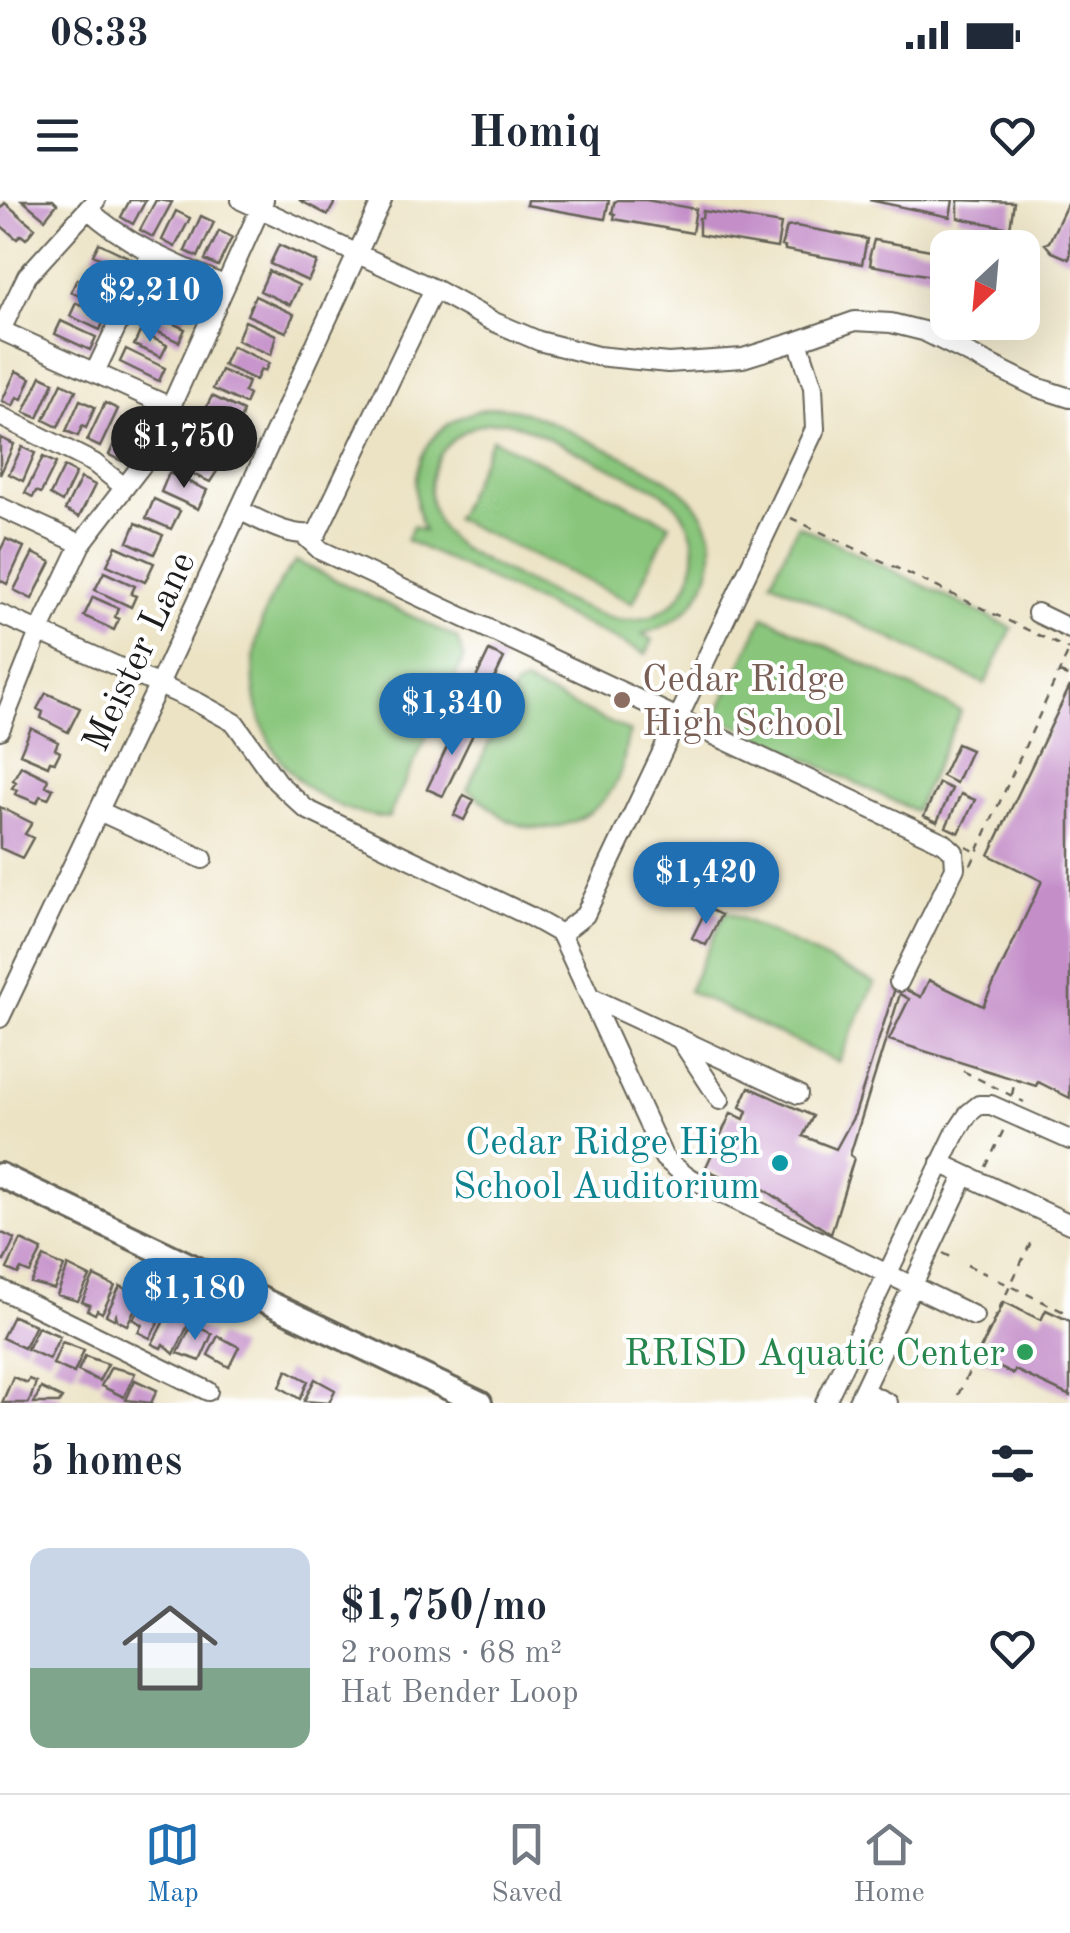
<!DOCTYPE html>
<meta charset="utf-8">
<style>
body{margin:0;font-family:"Old Standard TT",serif;background:#f2f2f3;color:#1f2937;height:100vh;display:flex;flex-direction:column;font-size:38px;white-space:nowrap}
*{box-sizing:border-box;margin:0}
p{font-size:32px;color:#747a83}
.icon{flex:none;width:55px;height:55px;fill:none;stroke:currentColor;stroke-width:2;stroke-linecap:round;stroke-linejoin:round}
.map{position:relative;height:1203px;overflow:hidden}
.drawer{display:flex;flex-direction:column;background:#fff;flex:1}
.drawer>*{flex:none}
.needle{width:65px;rotate:206deg}
.controls{position:absolute;left:930px;top:30px;display:grid;gap:20px}
.controls a{display:grid;place-items:center;width:110px;height:110px;border-radius:20px;background:#fff;box-shadow:0 10px 40px #0002;font-size:50px}
.price{position:absolute;translate:-50% -85px;padding:0 22px;border-radius:35px;background:#1f6fb2;color:#fff;font-size:32px;line-height:65px;filter:drop-shadow(0 2px 5px #0008)}
.price::after{content:'';position:absolute;left:50%;top:60px;width:30px;height:22px;margin-left:-15px;background:inherit;clip-path:polygon(0 0,100% 0,50% 100%)}
.price.active{background:#222;color:#fff}
ul{padding:0;list-style:none}
li{display:flex;align-items:center;gap:30px;height:250px;padding:0 30px}
li+li{border-top:2px solid #e0e1e3}
li span{display:grid;place-items:center;flex:none;width:280px;height:200px;border-radius:20px;color:#555}
li>.icon{margin-inline-start:auto}
span .icon{width:120px;height:120px;fill:#fffc;stroke-width:1}
li b{font-size:42px}
h2{display:flex;justify-content:space-between;align-items:center;height:120px;padding:0 30px;font-size:42px}
.status{display:flex;justify-content:space-between;align-items:center;height:70px;padding:0 50px;background:#fff;direction:ltr}
.status svg{height:28px;fill:currentColor}
header{display:flex;justify-content:space-between;align-items:center;height:130px;padding:0 30px;background:#fff;font-size:45px;font-weight:700}
.tabs{display:flex;justify-content:space-around;align-items:center;height:140px;border-top:2px solid #e0e1e3;background:#fff;font-size:28px;color:#747a83}
.tabs a{display:grid;justify-items:center;gap:5px}
.tabs .active{color:#1f6fb2}
.map>svg:first-child{display:block}
</style>
<div class="status"><b>08:33</b><svg viewBox="0 0 49 12"><path d="M0 12V9h3v3zM5 12V6h3v6zM10 12V3h3v9zM15 12V0h3v12zM26 1h20v11H26zM47 4h2v5h-2z"/></svg></div>
<header><svg class="icon" aria-label="menu" viewBox="0 0 24 24"><path d="M4 6h16M4 12h16M4 18h16"/></svg>Homiq<svg class="icon" aria-label="heart" viewBox="0 0 24 24"><path d="M12 20l-8-8c-3-5 5-10 8-4 3-6 11-1 8 4z"/></svg></header>
<div class="map">
<svg width="1070" height="1203" viewBox="0 0 1070 1203">
<rect width="100%" height="100%" fill="#fff"/>
<filter id="ink" filterUnits="userSpaceOnUse"><feTurbulence type="fractalNoise" baseFrequency=".01" numOctaves="2"/><feDisplacementMap in="SourceGraphic" scale="20" xChannelSelector="R" yChannelSelector="G"/><feConvolveMatrix kernelMatrix="1 2 1 2 8 2 1 2 1" color-interpolation-filters="sRGB"/></filter>
<filter id="wash" filterUnits="userSpaceOnUse"><feTurbulence type="fractalNoise" baseFrequency=".0048" numOctaves="4" result="noise"/><feDisplacementMap in="SourceGraphic" scale="40" xChannelSelector="R" yChannelSelector="G"/><feGaussianBlur stdDeviation="2.25" result="paint"/><feColorMatrix in="noise" values="0 0 0 0 0 0 0 0 0 0 0 0 0 0 0 0 0 1.4 0 .05"/><feComposite in="paint" operator="in"/></filter>
<g filter="url(#wash)">
<rect width="100%" height="100%" fill="#ece3c4"/>
<path fill="#89c67c" stroke="#52714c" stroke-width="2.5" fill-rule="evenodd" d="M497,207C531,209 560,227 590,241C647,268 739,299 705,383C693,411 671,426 642,434L653,440L646,454L406,340L413,326L424,331C399,269 430,214 497,207ZM508,222L529,229L656,289C719,326 701,420 625,420C593,420 503,369 469,353C400,313 429,218 508,222Z
M492,239L670,324L633,403L455,319Z
M798,325L1012,428L985,484L771,381Z
M296,361L457,438L464,458L388,618C254,605 214,457 296,361Z
M764,416L961,511L915,611L716,516Z
M525,483L630,532C624,545 626,557 621,570C608,614 555,641 512,622C494,614 484,598 467,590L515,487Z
M726,711L875,783L838,862L688,791Z"/>
<g id="blocks">
<path fill="#c48fc9" d="M22,0H53L57,4L45,19Z
M130,0H146L133,24L121,17Z
M156,0L172,2L153,37L140,30Z
M299,0H333L334,4L328,15Z
M527,0H609L605,19L526,5Z
M617,0H646L696,9L692,33L614,19L615,14L612,13L614,3Z
M869,0H953L950,17Z
M958,0L1014,2L1010,28L958,18Z
M1069,0L1070,56L1069,59L1052,52L1045,44L1049,42Z
M5,3L35,28L26,39L21,35L17,39L0,25V9Z
M176,11L190,18L175,47L162,40Z
M703,11L781,24L777,48L699,35V18H702Z
M201,16L214,22L198,57L185,51Z
M796,26L867,39L862,64L785,50V47L781,46L787,27Z
M219,31L232,37L218,66L205,60Z
M874,40L948,53V79L870,65L871,59L869,58Z
M99,43L132,59L127,71L93,55Z
M279,45L317,62L308,81L270,64Z
M94,63L125,77L118,91L88,77Z
M164,71L197,86L191,100L158,85Z
M269,71L299,85L290,105L260,91Z
M77,79L115,97L109,110L71,92Z
M156,91L189,106L183,120L150,104Z
M255,96L294,114L286,132L247,115Z
M76,103L106,116L100,130L70,116Z
M149,112L185,129L179,142L143,125Z
M61,121L96,137L90,150L55,134Z
M245,121L276,135L271,155L237,140Z
M140,132L167,145L161,157L134,145Z
M232,146L269,163L265,171L261,169L256,180L223,165Z
M126,149L165,168L159,181L120,162Z
M221,170L248,182L244,192L249,195L245,204L213,189Z
M16,171L31,178L22,199L17,197L13,206L2,201Z
M41,176L54,182L38,218L24,212Z
M62,183L76,190L58,227L44,220Z
M212,196L243,211L238,231L203,214Z
M80,200L95,207L86,228L82,226L78,236L66,231Z
M105,203L118,209L100,247L87,241Z
M125,220L138,226L122,261L109,255Z
M201,222L227,236L217,254L191,240Z
M1,238L14,244L0,275V241Z
M22,247L35,253L23,281L9,274Z
M188,250L221,265L210,282L179,268Z
M43,257L56,263L41,293L36,291L33,297L25,293Z
M64,267L76,273L62,302L50,295Z
M169,273L207,290L198,309L161,292Z
M81,278L95,285L79,317L65,310Z
M154,299L180,311L171,329L146,318Z
M136,323L163,335L154,354L128,342Z
M6,339L24,347L7,384L0,380V351Z
M116,346L154,363L145,382L107,365Z
M33,353L51,362L32,399L14,390Z
M104,372L135,386L131,394L136,396L131,407L95,390Z
M93,397L118,408L115,417L119,419L114,430L84,416Z
M489,451L504,458L479,511L464,503Z
M1070,486V898L1038,882L1036,886L889,840L909,799L900,794L850,955L854,958L831,1034L755,983L744,978L741,985L705,969L731,913L744,919L747,911L740,907L749,887L813,916L803,936L836,949L855,914L896,785L921,797L929,780L983,806L1042,681L989,655Z
M46,493L80,508L68,532L41,518L43,512L37,509Z
M460,520L476,528L443,596L427,589Z
M31,528L58,542L55,549L60,552L55,562L50,561L48,566L20,554Z
M957,544L971,550L956,583L942,576Z
M21,566L48,579L46,586L53,589L48,599L40,596L37,603L15,594L17,590L12,588L16,582L13,580Z
M939,583L952,589L937,622L924,616Z
M961,594L975,600L959,633L946,627Z
M464,595L474,600L464,620L454,615Z
M0,607L32,623L25,634L33,638L22,658L0,648Z
M707,708L721,715L706,745L692,738Z
M0,1032L15,1039L4,1061L0,1059Z
M21,1040L42,1050L30,1073L21,1069L18,1074L7,1069Z
M44,1057L64,1067L54,1089L31,1083Z
M68,1066L90,1077L78,1101L57,1095Z
M94,1076L115,1086L102,1113L97,1110L95,1114L87,1110L90,1105L82,1102Z
M120,1086L141,1096L127,1125L117,1120L116,1115L114,1119L106,1115Z
M143,1101L164,1112L150,1138L138,1132L142,1125L133,1119Z
M1004,1102L1041,1120L1046,1110L1070,1121V1196L1015,1170L1013,1174L977,1157Z
M168,1113L189,1123L174,1154L163,1144L161,1148L152,1144Z
M13,1116L35,1125L24,1148L2,1138Z
M192,1124L212,1134L200,1161L178,1153Z
M38,1127L60,1136L49,1159L27,1149Z
M218,1136L239,1147L229,1167L208,1155Z
M62,1142L84,1150L74,1173L53,1164Z
M85,1156L108,1164L99,1181L78,1171Z
M111,1167L135,1173L124,1197L101,1186Z
M287,1170L308,1181L300,1199L280,1187Z
M13,1177L27,1183L29,1179L36,1182L29,1203H2Z
M315,1179L335,1190L329,1203L304,1201Z
M135,1180L157,1190L151,1203L126,1200Z
M41,1188L62,1198L59,1203H34Z"/>
</g>
</g>
<g filter="url(#ink)">
<use href="#blocks" fill-opacity="0" stroke="#656257" stroke-width="2.5"/>
<g fill="none" stroke-linecap="round" stroke-linejoin="round">
<defs>
<path id="minor" d="M241,0L434,89L492,121L539,141L597,156L668,163L743,158L798,141L813,187L815,229L585,715L561,734
M88,9C128,46 175,64 224,85
M0,130L173,208
M1,130L27,76L96,0
M798,141L855,121L891,123L923,131L1036,187L1070,198
M95,172L151,54
M0,216L94,263L123,286
M0,307L81,344
M239,310C262,321 291,339 317,333L434,89
M305,336L320,350L944,643L954,652L955,668L899,782
M1037,413L1070,429
M0,414L197,502L235,523L277,582L306,609L529,716L561,734L664,958L686,976L974,1116
M0,530L39,432L81,344L148,257L264,0
M99,611L203,659
M590,797L798,894
M0,818L159,484L382,0
M680,839L720,900
M940,963L1070,1024
M0,1089L208,1191
M863,1191L888,1203
M825,1203L955,934L969,913L979,905H991L1070,940
M857,1203L965,975"/>
<path id="major" d="M0,975L480,1203"/>
</defs>
<use href="#minor" stroke="#656257" stroke-width="22"/>
<use href="#major" stroke="#656257" stroke-width="28"/>
<path stroke="#656257" stroke-width="2.5" stroke-dasharray="8 8" stroke-linecap="butt" d="M791,318L1070,450
M1060,473L1070,477
M966,647L977,652
M971,665L1070,448
M963,871L1024,902
M1012,895L1014,885
M986,967L1004,929
M943,1053L955,1059
M967,1065L986,1074
M998,1080L1070,1115
M958,1195L1031,1042"/>
<use href="#minor" stroke="#fff" stroke-width="18"/>
<use href="#major" stroke="#fff" stroke-width="22"/>
</g>
</g>
<circle fill="#8d6e63" stroke="#fff" stroke-width="4" cx="622" cy="500" r="10"/>
<circle fill="#0f9aa8" stroke="#fff" stroke-width="4" cx="780" cy="963" r="10"/>
<circle fill="#2e9e5b" stroke="#fff" stroke-width="4" cx="1025" cy="1152" r="10"/>
<g text-anchor="middle" stroke-width="8" stroke-linejoin="round" paint-order="stroke">
<g font-size="38" fill="#1c1c1c" stroke="#fff">
<text transform="translate(138 451) rotate(-65)" y="13">Meister Lane</text>
</g>
<g font-size="38" fill="#785e54" stroke="#fff" text-anchor="start">
<text x="642" y="491">Cedar Ridge<tspan x="642" dy="44">High School</tspan></text>
</g>
<g font-size="38" fill="#0d838f" stroke="#fff" text-anchor="end">
<text x="760" y="954">Cedar Ridge High<tspan x="760" dy="44">School Auditorium</tspan></text>
</g>
<g font-size="38" fill="#27864d" stroke="#fff" text-anchor="end">
<text x="1005" y="1165">RRISD Aquatic Center</text>
</g>
</g>
</svg>
<div class="controls">
<a><svg class="needle" viewBox="-14 -14 28 28"><path d="M0-13l5 13h-10z" fill="#e53935"/><path d="M0 13l5-13h-10z" fill="#747a83"/></svg></a>
</div>
<b class="price" style="left:150px;top:145px">$2,210</b>
<b class="price active" style="left:184px;top:291px">$1,750</b>
<b class="price" style="left:452px;top:558px">$1,340</b>
<b class="price" style="left:706px;top:727px">$1,420</b>
<b class="price" style="left:195px;top:1143px">$1,180</b>
</div>
<section class="drawer">
<h2>5 homes<svg class="icon" aria-label="filters" viewBox="0 0 24 24"><path d="M4 7h16M4 17h16"/><circle cx="9" cy="7" r="2"/><circle cx="15" cy="17" r="2"/></svg></h2>
<ul>
<li><span style="background:linear-gradient(#c9d6e8 60%,#7fa58c 0)"><svg class="icon" aria-label="home" viewBox="0 0 24 24"><path d="M3 11l9-7 9 7M6 9v11h12V9"/></svg></span><div><b>$1,750/mo</b><p>2 rooms · 68 m²</p><p>Hat Bender Loop</p></div><svg class="icon" aria-label="heart" viewBox="0 0 24 24"><path d="M12 20l-8-8c-3-5 5-10 8-4 3-6 11-1 8 4z"/></svg></li>
</ul>
</section>
<nav class="tabs">
<a class="active"><svg class="icon" aria-label="map" viewBox="0 0 24 24"><path d="M3 6l6-2 6 2 6-2v14l-6 2-6-2-6 2zM9 4v14M15 6v14"/></svg>Map</a>
<a><svg class="icon" aria-label="saved" viewBox="0 0 24 24"><path d="M7 4h10v16l-5-4-5 4z"/></svg>Saved</a>
<a><svg class="icon" aria-label="home" viewBox="0 0 24 24"><path d="M3 11l9-7 9 7M6 9v11h12V9"/></svg>Home</a>
</nav>
